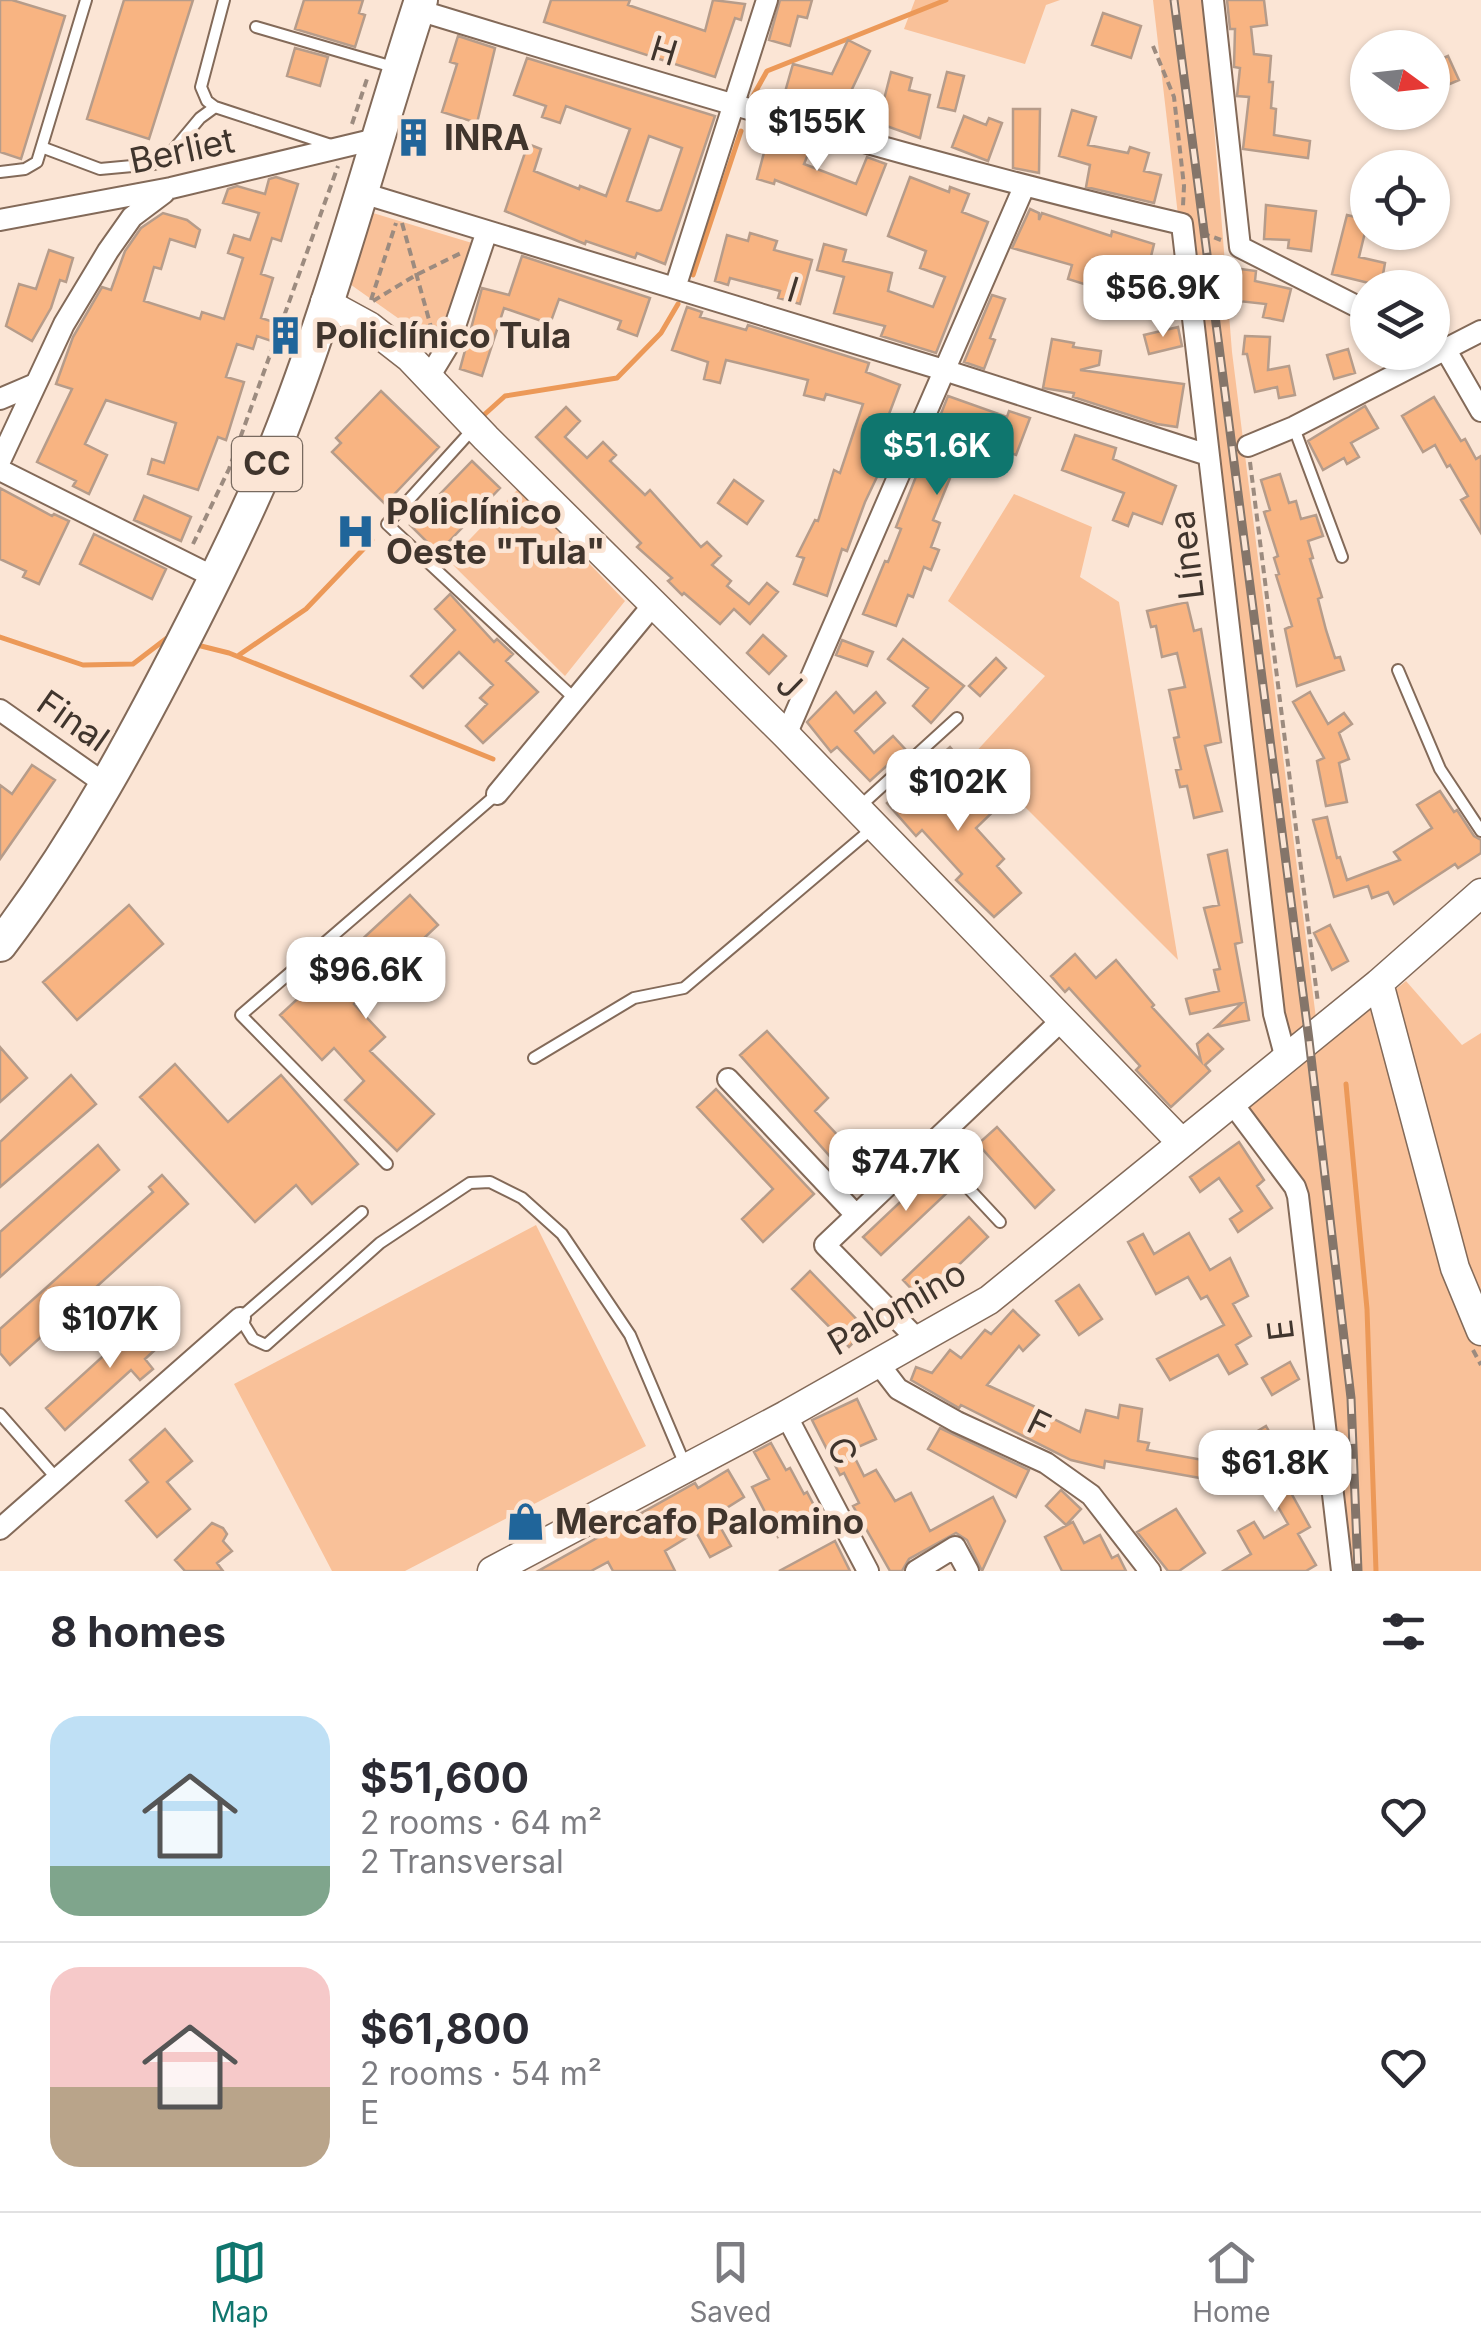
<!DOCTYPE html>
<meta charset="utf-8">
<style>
body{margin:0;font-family:Inter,sans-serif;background:#f2f2f3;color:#2b2b33;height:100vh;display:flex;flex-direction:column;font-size:38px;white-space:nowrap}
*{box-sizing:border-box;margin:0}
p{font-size:32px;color:#7c7c81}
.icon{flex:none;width:55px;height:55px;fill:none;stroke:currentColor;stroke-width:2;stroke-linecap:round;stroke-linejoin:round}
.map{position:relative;height:1571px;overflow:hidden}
.drawer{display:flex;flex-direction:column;background:#fff;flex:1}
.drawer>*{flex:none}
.needle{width:65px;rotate:105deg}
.tools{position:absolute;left:1350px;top:30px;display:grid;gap:20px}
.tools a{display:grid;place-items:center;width:100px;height:100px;border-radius:50%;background:#fff;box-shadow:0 2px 8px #0004;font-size:50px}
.price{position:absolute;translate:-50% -85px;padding:0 22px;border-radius:20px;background:#fff;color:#222;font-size:32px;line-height:65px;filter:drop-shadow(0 2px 5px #0008)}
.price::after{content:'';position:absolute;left:50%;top:60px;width:30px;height:22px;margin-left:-15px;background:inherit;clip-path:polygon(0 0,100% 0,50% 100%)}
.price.active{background:#0f766e;color:#fff}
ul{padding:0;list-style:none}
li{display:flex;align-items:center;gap:30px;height:250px;padding:0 50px}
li+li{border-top:2px solid #e1e1e2}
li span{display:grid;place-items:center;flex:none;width:280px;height:200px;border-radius:30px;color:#555}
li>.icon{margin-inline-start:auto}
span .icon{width:120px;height:120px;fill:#fffc;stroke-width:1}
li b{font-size:42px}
h2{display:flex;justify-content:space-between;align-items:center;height:120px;padding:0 50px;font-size:42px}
.tab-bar{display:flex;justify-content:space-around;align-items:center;height:140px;border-top:2px solid #e1e1e2;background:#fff;font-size:28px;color:#7c7c81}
.tab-bar a{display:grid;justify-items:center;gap:5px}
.tab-bar .active{color:#0f766e}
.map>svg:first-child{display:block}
</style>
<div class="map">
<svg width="1481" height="1571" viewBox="0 0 1481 1571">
<rect width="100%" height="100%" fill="#fbe5d5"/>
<path fill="#f9c199" d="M915,0H1060L1046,5L1025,64L904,29Z
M1153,0H1204L1232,352L1320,1050L1406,981L1462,1045L1481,1033V1571H1332L1298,1196L1233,1114L1286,1059L1241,758Z
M373,213L472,243L436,345L347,282Z
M518,489L625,601L565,676L449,561Z
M1014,494L1092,527L1080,577L1119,602L1178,960L973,755L1045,676L948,601Z
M536,1225L646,1446L405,1571H332L234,1384Z"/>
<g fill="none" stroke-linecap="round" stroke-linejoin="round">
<path stroke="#ec9958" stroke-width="5" d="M753,96L767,71L946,0
M693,275L741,131
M485,414L505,396L617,378L661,333L678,304
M0,637L83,665L133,664L167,638L172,639
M193,644L229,653L493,759
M239,655L306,609L372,540
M1346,1084L1367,1309L1376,1571"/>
</g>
<path fill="#f8b482" stroke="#b69c8a" stroke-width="2.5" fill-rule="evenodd" d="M0,0H12L65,16L21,159L0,152Z
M124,0H193L149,139L87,119Z
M304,0H363L359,13L365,15L355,47L295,29Z
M551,0H630L628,5L705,31L713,0L745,4L741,20L735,18L715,77L544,22Z
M780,0H812L807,18L798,16L790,46L769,40Z
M1227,0H1264L1267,25L1251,27L1254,54L1271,56L1269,82H1273L1271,108L1276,109L1274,135L1310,141L1308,158L1243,149L1249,97L1237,96L1240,68L1234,67L1235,29H1230Z
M1103,13L1141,26L1131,58L1092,45Z
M458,36L495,48L477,123L442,112L457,64L450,62Z
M848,40L870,51L844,106L811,91L810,98L785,92L793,64L832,74Z
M295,48L328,57L320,86L287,76Z
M1448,56L1459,80L1436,90L1432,82V63Z
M527,58L715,116L665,264L637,253L635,258L586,241L585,244L505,211L528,144L541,149L534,171L579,189L580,186L606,196L630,129L566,106L560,123L542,117L546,106L514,95ZM649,136L682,148L661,210L657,211L627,201Z
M891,72L912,78L909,90L930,95L920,138L878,123Z
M947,72L964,76L955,111L938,107Z
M1013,109H1040L1039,173L1013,168Z
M1072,110L1096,117L1088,145L1128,153L1130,147L1149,153L1144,171L1161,175L1154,203L1086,187L1090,165L1059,156Z
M964,116L986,125L989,118L1002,123L988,161L952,147Z
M770,130L813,142L804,164L856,184L867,157L886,164L866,215L775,180L774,184L757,179Z
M276,177L298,184L281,241L272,238L261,274L273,278L261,318L295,329L289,347L257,336L253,349L237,344L226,377L244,382L226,440L218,437L198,490L148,474L152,459L164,463L176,423L106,400L85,444L107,455L89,494L73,486L76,481L37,462L72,389L56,384L73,337L102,287L111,290L125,251L141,228L163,213L187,220L200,230L195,247L170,239L161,269L154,267L144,301L200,319L202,312L224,319L243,258L228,253L234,235L250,240L259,213L223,203L228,189L237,186L265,194L269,179Z
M910,177L949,192L950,187L969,194L962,212L988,222L936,353L881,336L885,326L834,313L844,277L817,270L824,244L846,250L843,261L892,273L888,291L933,307L945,277L920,268L926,251L888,236Z
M1266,205L1316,211L1311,251L1288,248L1289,240L1264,239Z
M1030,209L1039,213V220L1042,213L1111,236L1112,231L1154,244L1148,269L1122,262L1118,277L1092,269L1087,285L1068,279L1072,265L1012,248Z
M1347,215L1368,220L1359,257L1385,263L1381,286L1332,274Z
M750,233L777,241L774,250L812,260L800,304L778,298L780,291L730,278L728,285L715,281L727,235L748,241Z
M49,250L73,258L66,282L60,280L51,308L32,341L6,326L19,284L36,289Z
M522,256L650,298L637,336L618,329L621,321L559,299L550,324L504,308L482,376L460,369L482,288L509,295Z
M1241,269L1256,271L1255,281L1291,289L1283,321L1263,317L1266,304L1238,301Z
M992,295L1005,299L990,338L995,340L984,369L964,362Z
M687,307L702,312L700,317L746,330L748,325L869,363L866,372L900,385L883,430L897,435L865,502L847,551L842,549L827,596L794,584L804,558L797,556L815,520L818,521L834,470L840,473L863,404L826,394L824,400L804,395L808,380L726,360L720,383L704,379L708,362L672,350Z
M1178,327L1182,346L1149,354L1144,335Z
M1245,336L1270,337L1268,370L1289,366L1295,395L1279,398L1277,387L1255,392L1247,354H1243Z
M1052,339L1074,343L1073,347L1101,351L1099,365L1080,370L1184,384L1177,427L1157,424L1073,397L1074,393L1043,388Z
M1348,349L1355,373L1334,379L1327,355Z
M381,391L439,447L385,504L332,452L341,443L336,438Z
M948,396L1007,417L1009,411L1030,418L1016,455L983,443L977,457L961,451L933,520L940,523L931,547L939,550L931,570L924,567L913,597L908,595L896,626L863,614L885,561L888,562L901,529L896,527Z
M1434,397L1461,441L1465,439L1476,459L1481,456V533L1461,500L1468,496L1450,465L1447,467L1435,445L1423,452L1402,416Z
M1365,406L1378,428L1351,443L1359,457L1347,464L1344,458L1323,470L1308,441Z
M566,407L580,421L565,437L587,458L603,442L616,455L610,461L645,495L650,490L701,547L707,542L721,556L712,565L731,581L727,586L749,604L767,583L778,592L750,624L734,609L720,624L684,593L682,595L668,581L672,578L637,547L641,543L536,437Z
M1075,435L1116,448L1113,459L1176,486L1162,524L1133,513L1128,526L1113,520L1124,493L1062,470Z
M472,461L500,488L438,553L410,525Z
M1280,474L1289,503L1296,501L1301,519L1316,515L1323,536L1308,541L1313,558L1310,559L1322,597L1318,599L1326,630L1335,658L1340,657L1344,670L1297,686L1285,629L1292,626L1276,575L1279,574L1274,558L1278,556L1264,512L1270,510L1261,480Z
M734,480L763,501L747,524L718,503Z
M0,488L52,516L54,514L69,521L39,584L23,577L26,571L0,559Z
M144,496L191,517L181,541L134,520Z
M94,534L166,569L152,599L80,564Z
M450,594L494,642L497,639L513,654L506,661L538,692L483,743L466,726L487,704L480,698L493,685L459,652L423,688L411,676L455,630L435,609Z
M1187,602L1194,631L1201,629L1221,742L1205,746L1222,811L1194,818L1187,786L1180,787L1176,770L1181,769L1174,738L1179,737L1169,690L1185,687L1177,653L1162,657L1156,626L1151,627L1147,611Z
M763,635L786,656L769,674L747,653Z
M903,639L964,686L931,723L913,706L928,688L888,659Z
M842,640L873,652L867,666L836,655Z
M996,658L1006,668L980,696L969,686Z
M836,692L854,713L876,692L885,703L855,731L874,753L893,736L905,749L870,781L837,747L831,752L807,722Z
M1310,692L1328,724L1344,713L1352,724L1339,733L1349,759L1339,763L1347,802L1326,806L1317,761L1324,758L1293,702Z
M950,747L961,760L929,787L956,817L987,788L1002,803L976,828L1004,859L997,866L1021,893L994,917L956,880L962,874L922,830L916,836L887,803Z
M32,765L55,780L0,859V785L12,794Z
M1440,791L1454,812L1457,810L1474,836L1481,840V853L1458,868L1455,864L1394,904L1388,892L1372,898L1368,886L1334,897L1313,820L1327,817L1337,858L1340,857L1347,880L1400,860L1394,852L1432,828L1417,805Z
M1227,850L1242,942L1235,944L1249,1020L1216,1027L1242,1003L1190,1014L1186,999L1219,991L1214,970L1220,969L1204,908L1219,905L1208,855Z
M410,895L438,925L354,1004L385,1037L370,1051L434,1114L397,1151L345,1100L364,1081L334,1048L322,1060L280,1015Z
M129,905L163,944L77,1020L43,982Z
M1330,925L1348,961L1332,970L1314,933Z
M1075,954L1096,978L1116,960L1154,1005L1152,1007L1201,1061L1197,1044L1208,1034L1223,1049L1205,1065L1210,1071L1171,1107L1136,1070L1140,1066L1069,988L1065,992L1051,976Z
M767,1031L828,1098L815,1111L857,1156L842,1170L740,1055Z
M0,1047L27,1078L0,1102Z
M175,1064L228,1122L281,1075L358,1164L312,1204L296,1185L255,1222L140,1097Z
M71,1075L96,1104L0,1187V1142Z
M716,1089L814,1194L763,1242L742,1219L773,1189L697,1107Z
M997,1127L1054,1190L1035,1208L978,1144Z
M1239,1142L1264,1180L1257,1186L1272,1208L1238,1232L1230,1219L1242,1211L1219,1178L1200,1192L1190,1177Z
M98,1145L119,1170L0,1277V1232Z
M932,1172L949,1191L881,1255L863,1237Z
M162,1175L188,1204L10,1365L0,1353V1329L153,1192L149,1187Z
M969,1217L988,1237L922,1300L903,1280Z
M1189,1233L1210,1270L1230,1258L1248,1296L1233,1304L1251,1336L1236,1345L1247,1364L1229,1374L1218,1355L1170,1380L1157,1359L1224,1325L1207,1296L1201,1299L1188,1277L1156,1294L1128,1242L1143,1234L1154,1254Z
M810,1271L866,1329L849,1347L792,1289Z
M1079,1285L1102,1319L1079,1335L1056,1301Z
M1013,1310L1039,1335L1023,1351L1019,1346L987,1385L1051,1414L1050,1417L1080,1432L1086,1410L1118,1418L1120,1405L1142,1409L1138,1441L1149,1443L1147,1450L1203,1460L1200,1478L1105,1461L1104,1468L1071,1460L961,1405L959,1408L911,1380L916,1367L932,1373L950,1350L961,1358L985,1330L991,1334Z
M167,1312L176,1322L153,1343L157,1348L145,1359L153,1369L140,1380L131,1370L65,1430L46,1408L111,1349L103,1340L116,1329L125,1338L138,1326L144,1333Z
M1290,1362L1299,1379L1272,1395L1262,1378Z
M857,1399L876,1439L851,1450L864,1476L876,1470L895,1501L911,1493L930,1531L993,1497L1005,1521L982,1571L967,1540L956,1533L909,1559L902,1571H890L853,1506L859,1503L844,1473L840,1475L812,1420Z
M1266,1426L1300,1485L1290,1491L1310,1527L1298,1534L1316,1565L1306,1571H1223L1251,1554L1238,1531L1254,1522L1264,1538L1288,1524L1257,1470L1251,1473L1242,1458L1259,1449L1251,1435Z
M940,1428L1029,1470L1016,1497L928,1449Z
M165,1429L192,1461L167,1482L190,1509L157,1537L126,1501L148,1482L130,1460Z
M771,1443L786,1470L790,1468L804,1494L807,1492L819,1515L778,1537L752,1487L769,1479L754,1452Z
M728,1470L744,1497L714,1516L731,1546L710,1557L696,1532L665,1551L675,1571H613L608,1562L591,1571H538L695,1483L698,1488Z
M1061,1490L1081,1509L1066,1525L1046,1506Z
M1176,1509L1205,1553L1179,1571H1168L1137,1532Z
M1073,1522L1084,1543L1100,1535L1112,1558L1118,1555L1126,1571H1062L1045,1537Z
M212,1523L223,1528L227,1534L223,1541L232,1551L217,1563L223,1571H185L175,1560Z
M835,1541L850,1571H779Z"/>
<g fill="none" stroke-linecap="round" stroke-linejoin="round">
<defs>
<path id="lane" d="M224,0L201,87L207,101L215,107L334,146
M256,27L393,67
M44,148L100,169L154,164L165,160L200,118L215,107
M0,172L25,169L37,162L86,0
M1294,428L1342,557
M472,430L387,524L575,699
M1398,670L1440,769L1481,831
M858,808L957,718
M534,1058L634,998L684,988L874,827
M929,1146L1000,1222
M387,1164L241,1015L497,794
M362,1212L240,1318L253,1339L266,1345L380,1243L470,1183L490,1182L522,1198L562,1234L630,1335L686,1467
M0,1414L58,1480"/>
<path id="street" d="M1213,0L1240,247L1368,312
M418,10C671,87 924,164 1182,224L1274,1014L1286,1059
M359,192L947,371L1208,455
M0,220L171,188L376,139
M675,288L767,0
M1438,347L1447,352L1481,411
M429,377L449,344L487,231
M0,399L33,385
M1248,446L1294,427L1481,331
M0,461L64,324L108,251L132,217L164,193
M0,470L216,578
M0,710L108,786
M786,735L1024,187
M497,794L653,605
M728,1079L856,1215
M1232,1103L1295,1187L1298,1196L1342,1571
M918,1340L825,1245L1062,1020
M878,1363L898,1389L957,1422L1046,1463L1091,1495L1150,1571
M786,1415L868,1571
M0,1529L240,1318
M916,1571L955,1547L968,1571"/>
<path id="secondary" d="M325,302L369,326L410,358L486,438L786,735L1182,1143
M1379,983L1455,1268L1481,1331
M492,1571L786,1415L989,1300L1379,983L1481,893"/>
<path id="primary" d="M0,945C78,843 136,734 194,620C226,557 258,492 283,427C337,288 375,141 421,0"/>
</defs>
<use href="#lane" stroke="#836a59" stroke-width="14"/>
<use href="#street" stroke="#836a59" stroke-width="24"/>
<use href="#secondary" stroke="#836a59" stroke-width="31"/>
<use href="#primary" stroke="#836a59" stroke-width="36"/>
<path stroke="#9c8b7f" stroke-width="4" stroke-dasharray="8 5" stroke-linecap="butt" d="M1153,46L1174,97L1184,186L1183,206
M352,124L368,76
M402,223L433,334
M1202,233L1221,240
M371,300L396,223
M373,301L416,275L461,253
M1250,462L1318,1003
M193,544L229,469L338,166
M1473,1350L1481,1365"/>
<use href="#lane" stroke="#fff" stroke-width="10"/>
<use href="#street" stroke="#fff" stroke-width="20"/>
<use href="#secondary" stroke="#fff" stroke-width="28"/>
<use href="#primary" stroke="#fff" stroke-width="32"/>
<defs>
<path id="rail" d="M1174,0L1309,1040L1351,1398L1358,1571"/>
</defs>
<use href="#rail" stroke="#84756a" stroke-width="9"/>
<use href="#rail" stroke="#fbe5d5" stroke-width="5" stroke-dasharray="15" stroke-linecap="butt"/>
</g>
<defs>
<symbol id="building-bare" viewBox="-9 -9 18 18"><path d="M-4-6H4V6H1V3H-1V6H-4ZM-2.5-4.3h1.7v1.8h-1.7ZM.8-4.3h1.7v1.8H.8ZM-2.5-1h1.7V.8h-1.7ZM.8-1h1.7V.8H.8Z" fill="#20659a" stroke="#fbe5d5" stroke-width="2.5" paint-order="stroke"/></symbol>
<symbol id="hospital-bare" viewBox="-9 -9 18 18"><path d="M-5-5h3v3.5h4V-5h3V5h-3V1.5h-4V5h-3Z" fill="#20659a" stroke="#fbe5d5" stroke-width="2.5" paint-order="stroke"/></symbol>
<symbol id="shop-bare" viewBox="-9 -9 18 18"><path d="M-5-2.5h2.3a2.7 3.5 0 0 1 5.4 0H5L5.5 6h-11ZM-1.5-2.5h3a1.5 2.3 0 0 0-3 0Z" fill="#20659a" stroke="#fbe5d5" stroke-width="2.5" paint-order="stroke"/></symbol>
</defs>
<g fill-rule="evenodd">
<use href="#building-bare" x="386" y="110" width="55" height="55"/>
<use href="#building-bare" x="258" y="308" width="55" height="55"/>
<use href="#hospital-bare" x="328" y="504" width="55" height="55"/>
<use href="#shop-bare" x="498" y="1494" width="55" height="55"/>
</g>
<g text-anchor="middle" stroke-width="9" stroke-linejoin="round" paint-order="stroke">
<rect fill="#fbe5d5" stroke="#786a5f" stroke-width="2.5" x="232" y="437" width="70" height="54" rx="8"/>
<g font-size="32" font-weight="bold" fill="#40352d">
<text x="267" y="475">CC</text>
</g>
<g font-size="35" fill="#40352d" stroke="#fbe5d5">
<text transform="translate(664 51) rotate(17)" y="12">H</text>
<text transform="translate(182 151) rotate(-12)" y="12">Berliet</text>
<text transform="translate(793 290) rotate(17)" y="12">I</text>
<text transform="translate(1187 555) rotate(-97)" y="12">Línea</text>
<text transform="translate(789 685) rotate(44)" y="12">J</text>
<text transform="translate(73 721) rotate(35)" y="12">Final</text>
<text transform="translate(897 1308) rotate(-30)" y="12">Palomino</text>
<text transform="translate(1281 1330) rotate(-97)" y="12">E</text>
<text transform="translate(1039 1424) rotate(26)" y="12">F</text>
<text transform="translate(842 1451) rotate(62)" y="12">C</text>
</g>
<g font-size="35" font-weight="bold" fill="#40352d" stroke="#fbe5d5" text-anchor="start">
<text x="444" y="150">INRA</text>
<text x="315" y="348">Policlínico Tula</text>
<text x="386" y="524">Policlínico<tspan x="386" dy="40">Oeste "Tula"</tspan></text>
<text x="555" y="1534">Mercafo Palomino</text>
</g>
</g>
</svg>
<div class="tools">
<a><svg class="needle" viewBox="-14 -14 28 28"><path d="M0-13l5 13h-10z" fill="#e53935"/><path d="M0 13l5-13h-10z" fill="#7c7c81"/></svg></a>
<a><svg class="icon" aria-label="locate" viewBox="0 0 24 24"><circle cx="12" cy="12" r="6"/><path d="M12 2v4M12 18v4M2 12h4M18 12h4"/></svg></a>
<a><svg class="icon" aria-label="layers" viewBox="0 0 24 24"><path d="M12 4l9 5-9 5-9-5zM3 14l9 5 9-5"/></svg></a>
</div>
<b class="price" style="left:817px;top:174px">$155K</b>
<b class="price" style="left:1163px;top:340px">$56.9K</b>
<b class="price active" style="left:937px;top:498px">$51.6K</b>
<b class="price" style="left:958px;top:834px">$102K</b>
<b class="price" style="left:366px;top:1022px">$96.6K</b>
<b class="price" style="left:906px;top:1214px">$74.7K</b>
<b class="price" style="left:110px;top:1371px">$107K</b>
<b class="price" style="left:1275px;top:1515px">$61.8K</b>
</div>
<section class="drawer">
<h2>8 homes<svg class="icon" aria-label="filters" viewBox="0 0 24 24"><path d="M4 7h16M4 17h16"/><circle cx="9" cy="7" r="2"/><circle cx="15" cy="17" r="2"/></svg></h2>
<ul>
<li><span style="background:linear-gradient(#bfe0f5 75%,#7fa58c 0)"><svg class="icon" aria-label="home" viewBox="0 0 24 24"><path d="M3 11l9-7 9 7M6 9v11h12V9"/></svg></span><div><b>$51,600</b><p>2 rooms · 64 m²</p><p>2 Transversal</p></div><svg class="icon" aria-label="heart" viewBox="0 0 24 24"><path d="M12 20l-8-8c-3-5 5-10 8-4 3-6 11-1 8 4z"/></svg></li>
<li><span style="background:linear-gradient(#f6c9c9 60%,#b9a48a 0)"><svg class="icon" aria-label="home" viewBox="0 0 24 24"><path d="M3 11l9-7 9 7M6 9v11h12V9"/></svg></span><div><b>$61,800</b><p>2 rooms · 54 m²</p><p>E</p></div><svg class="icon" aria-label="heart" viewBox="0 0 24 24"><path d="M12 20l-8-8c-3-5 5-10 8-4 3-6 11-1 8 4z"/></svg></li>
</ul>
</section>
<nav class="tab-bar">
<a class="active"><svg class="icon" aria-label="map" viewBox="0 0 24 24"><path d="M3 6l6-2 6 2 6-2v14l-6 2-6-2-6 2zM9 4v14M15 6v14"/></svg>Map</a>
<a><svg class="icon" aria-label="saved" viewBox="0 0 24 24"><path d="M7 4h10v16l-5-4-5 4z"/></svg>Saved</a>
<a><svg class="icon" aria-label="home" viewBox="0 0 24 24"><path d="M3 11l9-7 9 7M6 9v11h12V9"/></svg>Home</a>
</nav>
